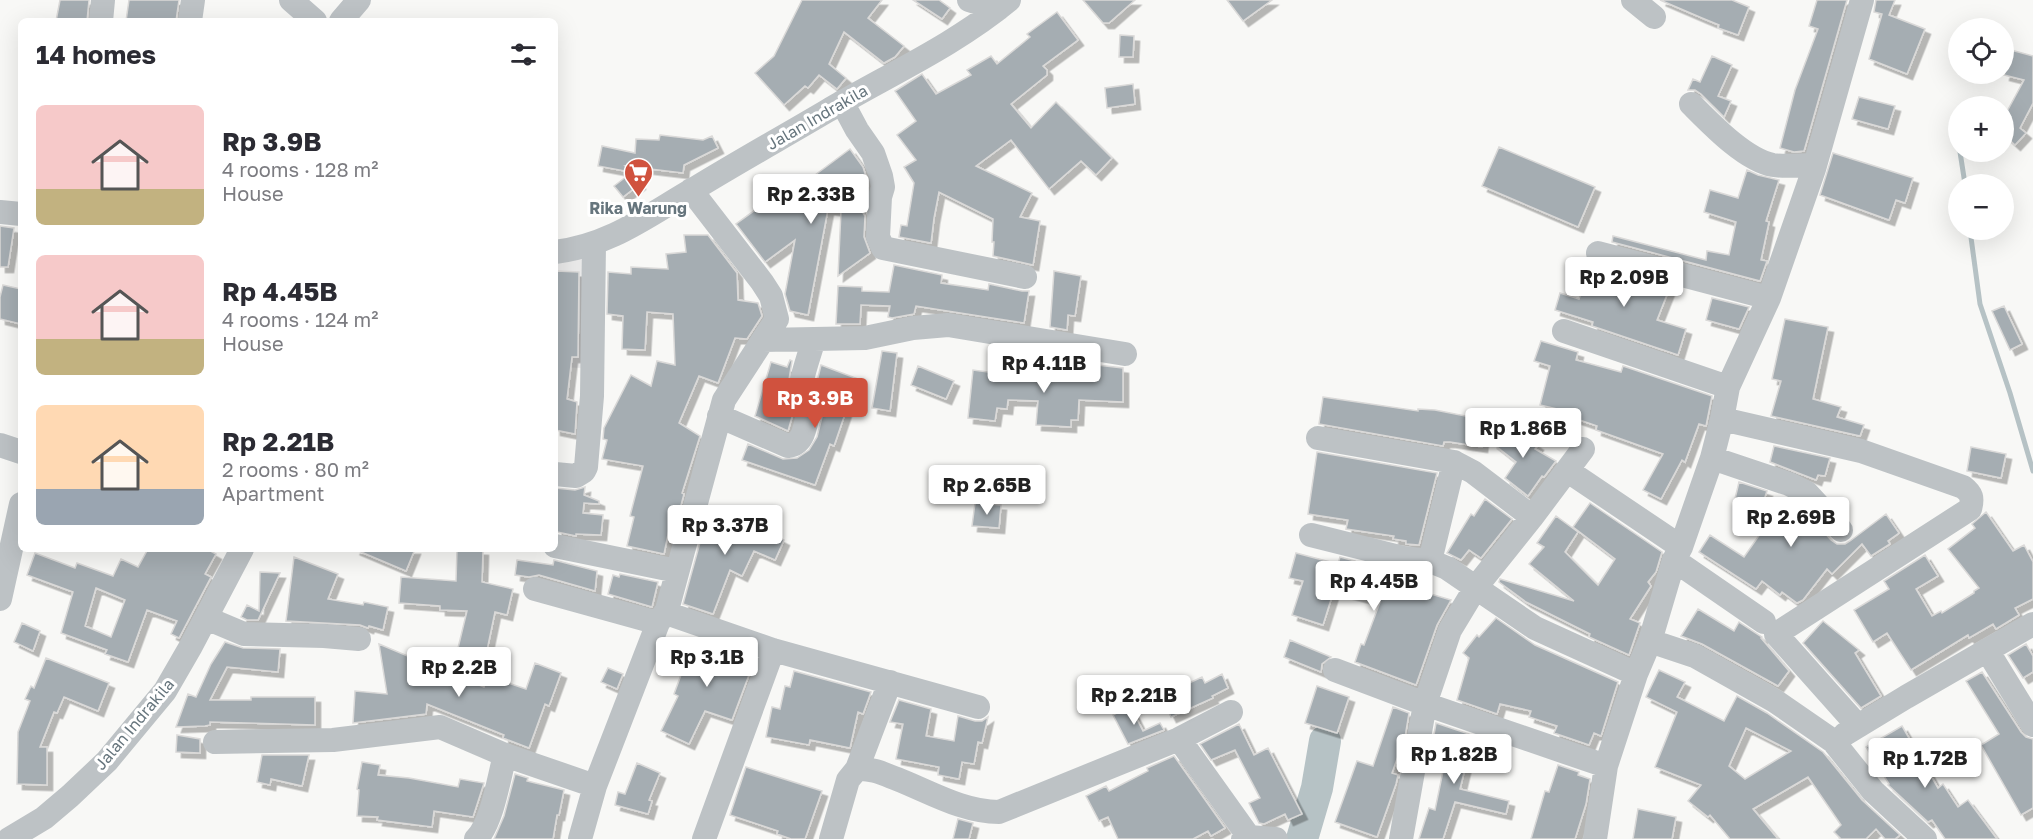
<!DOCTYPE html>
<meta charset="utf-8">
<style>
body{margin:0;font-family:"Golos Text",sans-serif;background:#f7f7f7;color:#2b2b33;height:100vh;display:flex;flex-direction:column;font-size:22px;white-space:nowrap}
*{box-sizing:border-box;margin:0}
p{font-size:20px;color:#7c7c81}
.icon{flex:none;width:33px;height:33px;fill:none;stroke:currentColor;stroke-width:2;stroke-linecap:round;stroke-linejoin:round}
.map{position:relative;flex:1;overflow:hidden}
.side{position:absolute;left:18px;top:18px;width:540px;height:534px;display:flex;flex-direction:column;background:#fff;border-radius:9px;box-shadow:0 6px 24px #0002}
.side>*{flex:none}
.controls{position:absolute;left:1948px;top:18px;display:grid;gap:12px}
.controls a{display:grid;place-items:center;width:66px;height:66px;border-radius:50%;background:#fff;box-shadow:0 6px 24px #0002;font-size:30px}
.price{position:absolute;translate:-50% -51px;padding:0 14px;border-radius:6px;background:#fff;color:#222;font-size:20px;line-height:39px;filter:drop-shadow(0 2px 3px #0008)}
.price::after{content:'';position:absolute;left:50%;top:36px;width:18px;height:14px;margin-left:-9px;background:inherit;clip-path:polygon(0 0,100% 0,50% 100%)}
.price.selected{background:#d0523e;color:#fff}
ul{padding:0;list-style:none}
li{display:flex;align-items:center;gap:18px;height:150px;padding:0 18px}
li span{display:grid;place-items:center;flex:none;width:168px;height:120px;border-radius:9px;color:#555}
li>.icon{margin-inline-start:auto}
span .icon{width:72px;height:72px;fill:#fffc;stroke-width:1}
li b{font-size:26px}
h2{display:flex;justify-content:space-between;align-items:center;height:72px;padding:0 18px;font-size:26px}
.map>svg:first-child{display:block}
</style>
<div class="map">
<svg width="2033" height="839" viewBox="0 0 2033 839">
<defs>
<filter id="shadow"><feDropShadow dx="5.5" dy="5.5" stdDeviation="0" flood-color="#0004"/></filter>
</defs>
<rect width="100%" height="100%" fill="#f8f8f6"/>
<path fill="#e9e9e9" d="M555,255L584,256V368L555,367Z"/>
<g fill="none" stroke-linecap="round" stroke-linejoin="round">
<path stroke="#b6c2c5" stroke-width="5" d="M1958,134L1959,141
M1960,152L1965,184
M1970,230L1980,304L2010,393L2033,471"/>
<path stroke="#b6c2c5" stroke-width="32" d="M1302,839L1317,788L1325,741"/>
</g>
<path fill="#a5adb2" stroke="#dad9d8" stroke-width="1.5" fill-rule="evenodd" filter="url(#shadow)" d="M60,0H89L87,21H56Z
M129,0H179L176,21H126Z
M802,0H882L868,18L904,46L895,57L884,63L844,32L829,64L846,78L837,89L819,75L808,88L805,86L784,105L755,73L774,56Z
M913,0H939L950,8L942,19Z
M1083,0H1135L1109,23H1103Z
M1227,0H1272L1243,21Z
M1660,0H1732L1749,7L1738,35L1718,28L1719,25L1702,18Z
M1817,0H1847L1804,151L1794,152L1780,148L1795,90L1818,29L1809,26Z
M1876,0H1895L1889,15L1925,29L1907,74L1869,59L1882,14L1874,12Z
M1057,12L1078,40L1043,66L1047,70V75L1011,104L1031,128L1056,102L1112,158L1096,175L1081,161L1049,189L1011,140L976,166L1032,193L1020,217L1040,221L1033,265L993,256L994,242H992L993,219L939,192L934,218L931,243L899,237L901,225L907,226L914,183L904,167L916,160L897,135L916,121L895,91L922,74L936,94L971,75L967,70L991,56L997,64L1030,37L1027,34Z
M1120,35L1134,36L1133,57H1119Z
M2011,50L2033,56V103L2020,128L2026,133L2015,145L2004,135V117L2024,80L2004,75Z
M1712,56L1732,65L1718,96L1731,101L1724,117L1701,94L1695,90H1688L1693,79L1700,82Z
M1133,84L1135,104L1107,108L1105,88Z
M1859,97L1895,106L1888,129L1852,119Z
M660,135L703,140L712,136L718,148L684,165L683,173L625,166L630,172L598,166L602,146L635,153L636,139L659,140Z
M1499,147L1595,187L1578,227L1482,186Z
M850,149L863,167L867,180L868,186L853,197L865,216L864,237L870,253L838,276L841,211L828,209L808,315L790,311L785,294L795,240L765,262L736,224L788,186L792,192Z
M1833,153L1913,178L1905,203L1896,200L1889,220L1820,195Z
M1747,170L1758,175L1779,180L1766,221L1769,222L1761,260L1767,261L1760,281L1612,242L1613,236L1706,260L1707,251L1729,255L1736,222L1704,212L1710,190L1738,198Z
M631,173L640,184L623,197L614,186Z
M0,226L14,228L8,267H0Z
M684,235H708L737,273L738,300L758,303L762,316L747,339L735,338L718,383L699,376L679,423L700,436L682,493L684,494L674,531L669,530L664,554L627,546L634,517L630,516L643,466L602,459L607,440L603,439L604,428L631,375L651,386L657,361L675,365L673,314L647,312L645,350L622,349L623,316L607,314L608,276V272L631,274V267L668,269L666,254L686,252Z
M894,265L942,275L941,283L988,290L989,284L1022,291H1029L1024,323L916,306L914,314L892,318L888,317L890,306L861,305L860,324H836L838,286L862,287V291L889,292Z
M1590,265L1670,287L1657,320L1686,329L1678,355L1592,326L1593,322L1555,310L1560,293L1579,299Z
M556,271L579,272L578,357H572L567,399L577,402L575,434L555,430Z
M1054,271L1081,276L1075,316L1068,315L1067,330L1050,327Z
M3,285L21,289V324L0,319V297Z
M1712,298L1749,307L1739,329L1706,320Z
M2004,306L2022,344L2010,350L1992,311Z
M1785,319L1828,327L1813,399L1841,407L1837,417L1864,425L1860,436L1771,416L1781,381L1772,379Z
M1541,341L1578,352L1576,360L1621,372L1623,366L1712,396L1706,426L1699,424L1685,462L1682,460L1661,499L1643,490L1663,454L1596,430L1597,426L1565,415L1566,411L1540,405L1550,366L1534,361Z
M882,351L897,353L890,411L872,408Z
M790,360L792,361L787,392L789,401L794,410L788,431L755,416L771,362L787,367Z
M821,365L858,379L857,406L848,405L834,446L830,444L815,485L742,460L748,444L783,459L797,458L809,450L817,437L823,413L821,400L815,390Z
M1097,365L1123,368V402L1079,400L1078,420H1071V427L1036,425L1038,401L1008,400L1007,409L997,408L995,421L968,418L973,370L1011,375L1095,378Z
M918,366L954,381L946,399L911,385Z
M1323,397L1418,411V409L1435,410L1486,420L1482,447L1450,442H1444L1443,446L1319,424Z
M1507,424L1538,445L1535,449L1556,461L1544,477L1542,476L1528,496L1505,478L1516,462L1492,443Z
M1774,446L1830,458L1825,476L1818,475L1816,480L1770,462Z
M1971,447L2006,454L2001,478L1967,471Z
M1317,452L1437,473L1419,545L1406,544V541L1393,539L1394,536L1346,529L1348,520L1308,514Z
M1739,482L1767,491L1765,497L1784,511L1788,505L1820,528L1831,540L1837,544H1845L1850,541L1886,514L1899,533L1888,541L1890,544L1871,556L1862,544L1832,574L1827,569L1803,600L1797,603L1782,592L1780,595L1762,581L1756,589L1699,552L1710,535L1744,557L1765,527L1759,523L1768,511L1734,503Z
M585,487L584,495L599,501V504L584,503L583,513L603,515L601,535L576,534V536L557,532L555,488L575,490Z
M1485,499L1512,519L1481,558L1469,550L1461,560L1447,553L1471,514L1474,516Z
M975,503L1001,505L999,528L972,526Z
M1590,503L1662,552L1656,572L1648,582L1651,586L1630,619L1640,623L1629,655L1589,637L1590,634L1526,602L1499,582L1500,579L1574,601L1529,564L1544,547L1537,543L1556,516L1578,532L1565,552L1598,585L1615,559L1573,527Z
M715,506L784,540L775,560L754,551L742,576L730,570L713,614L683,604L704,528Z
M1986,512L2013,551L2024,545L2033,562V599L2015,608L2019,615L1996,629L1993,624L1969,638L1968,635L1911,670L1887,633L1873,642L1854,610L1889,589L1884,581L1925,555L1938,576L1916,589L1932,616L1941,611L1942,613L1974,593V591L1979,588L1948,549L1975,528L1972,524Z
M148,549H207L216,554L205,574L211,577L179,638L171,634L177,621L147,610L128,662L105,654L107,650L61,633L73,592L27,575L35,553L75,568L77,563L113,576L121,559L138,567ZM96,588L125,600L111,637L85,626Z
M354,549H415L406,571Z
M457,549L483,550L482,582L513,589L507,615L495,612L486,655L458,648L467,611L440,610V606L399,603L401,577L456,581Z
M1296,553L1338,564L1340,557L1355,561L1354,563L1419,582L1417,596L1421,591L1451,600L1437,625L1416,685L1355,662L1361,644L1364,645L1380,602L1334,590L1323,625L1292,615L1303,581L1289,578Z
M294,557L338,574L328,599L363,605L364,602L388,607L383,630L369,626L368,628L360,625L286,621Z
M517,560L553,565L554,560L597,571L595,591L539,575L529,577L515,575Z
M260,572L280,573L258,620H247L241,617L247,605L259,611Z
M620,574L658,582L652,607L608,594L613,575L619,577Z
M1698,609L1734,631L1739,622L1762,637L1761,638L1789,671L1778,686L1702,644L1681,636Z
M1496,618L1535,645L1618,682L1601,736L1594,733L1589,745L1554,733L1557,726L1529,717L1531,711L1500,704L1497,714L1457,700L1469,658L1463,653L1477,635L1479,637Z
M1823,621L1859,650L1855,653L1881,696L1861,708L1803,643Z
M22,623L40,631L33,651L14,642Z
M1290,640L1331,657L1322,664L1321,672L1284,657Z
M703,641L755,659L732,720L705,711L689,744L661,731L678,696L674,694L693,642L701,645Z
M225,642L243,648L280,649L278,672L227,667L210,700H251V697H315V725L210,722V725L205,726L176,727L188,694L196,697L211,664Z
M379,644L422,662L426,684L446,685L451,674L484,687L488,676L526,689L535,663L561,673L549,706L545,704L529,748L503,738L504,735L427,704L426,714L353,723L355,691L387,694Z
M2026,644L2033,656V672L2023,678L2008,655Z
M46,658L109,683L98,711L64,697L57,713L54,712L40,747H47V785L17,784L18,732L30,701L25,699L31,686L34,688Z
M608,668L623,674L617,689L601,682Z
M1659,670L1685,682L1677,697L1724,721L1737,696L1767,713L1823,752L1862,800L1900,835L1895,839H1885L1876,829L1866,839H1841L1834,832L1841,825L1808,777L1753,809L1778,839H1730L1710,815L1708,817L1688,801L1701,785L1655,767L1677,712L1646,697ZM1746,728L1791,751L1745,779L1729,766Z
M794,671L871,692L863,714L858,712L850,748L810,740L809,745L766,737L772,707L780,709L785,686L790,687Z
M1982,672L2021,732L2026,737L2033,739V808L2021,815L1981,745L1999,734L1966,681Z
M1222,674L1228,688L1212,696L1213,698L1171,717L1161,696L1202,677L1205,683Z
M1317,686L1349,697L1337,733L1305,723Z
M899,700L931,709L926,736L954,741L958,716L975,721H982L988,717L982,743L978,742L974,764L962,762L959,779L938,775L939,767L896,759L903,724L890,722Z
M1130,706L1143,731L1160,723L1164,730L1128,744L1113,715Z
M1393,707L1409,713L1405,737L1392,773L1398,775L1396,784L1377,837L1335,822L1357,761L1373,766Z
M1436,723L1469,734L1464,760H1467L1460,789L1509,801L1506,814L1455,802L1443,839H1419L1429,808L1435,810L1447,752L1432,746Z
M1239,724L1254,755L1268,748L1302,814L1288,820L1285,814L1264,824L1259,823L1249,803L1260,798L1235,750L1211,760L1200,744Z
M1902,726L1938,788L1943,784L1958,807L1968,800L1997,839H1945L1932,820L1928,822L1888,785L1889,784L1866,747Z
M177,735L200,739V753L176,752Z
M262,755H309L302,786L271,779L270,785L257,782Z
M1174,756L1225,828L1211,836L1208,831L1193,839H1118L1108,817L1099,821L1086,796L1106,786L1109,791L1148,771L1147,768Z
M362,762L380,765L378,775L409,778L458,787L460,779L484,783L473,817L434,811L432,827L377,820L378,817L357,816L359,790L357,789Z
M637,763L660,773L649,800L652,801L648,814L615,805L618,792L625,794Z
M1558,765L1579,772L1578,775L1590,779L1586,804L1575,839H1531L1545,791L1549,792Z
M746,767L822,791L805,839H791L777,834L778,831L730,815Z
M515,774L528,778L527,781L564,790L559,815H557L553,839H494L504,816Z
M1638,809L1676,817L1672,839H1633Z
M958,819L973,823L969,839H953Z"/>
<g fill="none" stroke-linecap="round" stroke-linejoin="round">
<path stroke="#bdc2c5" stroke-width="24" d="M291,0L315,21
M969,0L998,9
M1633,0L1654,17
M101,21L103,0
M190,21L193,0
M341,21L359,0
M842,102L857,130L873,153L881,176L883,187L880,197L878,237L883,248L1025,277
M1691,104C1711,124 1745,160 1773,165C1786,167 1802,165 1815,165
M691,190L762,282L771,296L777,319L763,340
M0,212L21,214
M555,252C611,245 647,216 694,189C738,162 783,137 827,111C888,75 955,45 1009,0
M1598,253L1769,298
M1564,331L1728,387
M719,416L788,446C805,444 805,424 809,410C809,402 802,399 801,392C799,383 811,350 814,339
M1722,419L1861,451L1963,487C1972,494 1973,498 1970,509L1776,634L1858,726
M1318,438L1454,462L1473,472L1532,517
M0,445L21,452
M1712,458L1789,484L1807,493L1841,530
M1568,471L1681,547
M555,474L576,476L584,471L586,467L592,396L594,244
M1311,535L1403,558L1430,561L1447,568L1535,628L1636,674
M555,546L677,571
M1674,560L1764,622
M1430,561L1454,462
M535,589L658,623
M0,599L21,504
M666,613L773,650L978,707
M206,618L244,634L324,636L359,639
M1650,641L1695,656L1775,701L1833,741L1873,791L1925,839
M1987,650L2033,725
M1335,670L1425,704L1606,766
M1845,734L1906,697L2033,624
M1179,739L1231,712
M215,742L333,740L440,727L505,755L595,786L580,839
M857,769L890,682
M595,786L658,623L667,610L724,400L763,340L865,338L913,328L948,325L1125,354
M9,839L44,818L70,796L107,761L165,691L191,646L242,549
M476,839C492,824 499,777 505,755
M704,839L773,650
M831,839L848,780L857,769C872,768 884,774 897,779C930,792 963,812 999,812L1179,739L1249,837
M1243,839L1249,837L1276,839
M1401,839L1425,704L1450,630L1476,587L1532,517L1583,449
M1595,839L1606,766L1636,674L1650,641L1674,560L1681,547L1712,458L1722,419L1728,387L1769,298L1814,169L1862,0"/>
</g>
<defs>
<symbol id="supermarket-pin" viewBox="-11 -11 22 30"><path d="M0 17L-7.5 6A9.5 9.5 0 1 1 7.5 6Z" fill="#d0523e" stroke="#fff"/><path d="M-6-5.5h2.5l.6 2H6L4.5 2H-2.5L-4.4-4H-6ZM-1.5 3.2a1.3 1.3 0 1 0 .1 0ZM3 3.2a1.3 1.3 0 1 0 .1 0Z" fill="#fff"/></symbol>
</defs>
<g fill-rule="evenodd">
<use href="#supermarket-pin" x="622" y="156" width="33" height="45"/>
</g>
<g text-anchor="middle" stroke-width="6" stroke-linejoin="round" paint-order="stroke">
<g font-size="16" fill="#66757d" stroke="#fff">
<text transform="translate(817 117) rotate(-30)" y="6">Jalan Indrakila</text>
<text transform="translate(134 724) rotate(-50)" y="6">Jalan Indrakila</text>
</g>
<g font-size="16" font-weight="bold" fill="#66757d" stroke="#fff">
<text x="638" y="214">Rika Warung</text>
</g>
</g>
</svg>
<div class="controls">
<a><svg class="icon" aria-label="locate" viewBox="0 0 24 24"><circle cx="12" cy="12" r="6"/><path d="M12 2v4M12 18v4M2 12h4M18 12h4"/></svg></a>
<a>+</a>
<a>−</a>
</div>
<b class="price" style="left:811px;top:225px">Rp 2.33B</b>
<b class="price" style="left:1624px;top:308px">Rp 2.09B</b>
<b class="price" style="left:1044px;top:394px">Rp 4.11B</b>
<b class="price selected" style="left:815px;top:429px">Rp 3.9B</b>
<b class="price" style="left:1523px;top:459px">Rp 1.86B</b>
<b class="price" style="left:987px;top:516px">Rp 2.65B</b>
<b class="price" style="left:1791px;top:548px">Rp 2.69B</b>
<b class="price" style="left:725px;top:556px">Rp 3.37B</b>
<b class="price" style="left:1374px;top:612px">Rp 4.45B</b>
<b class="price" style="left:707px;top:688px">Rp 3.1B</b>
<b class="price" style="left:459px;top:698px">Rp 2.2B</b>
<b class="price" style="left:1134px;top:726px">Rp 2.21B</b>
<b class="price" style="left:1454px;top:785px">Rp 1.82B</b>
<b class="price" style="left:1925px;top:789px">Rp 1.72B</b>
<section class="side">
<h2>14 homes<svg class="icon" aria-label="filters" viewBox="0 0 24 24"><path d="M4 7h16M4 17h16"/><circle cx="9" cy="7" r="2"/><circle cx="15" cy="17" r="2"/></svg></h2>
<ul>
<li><span style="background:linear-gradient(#f6c9c9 70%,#c2b280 0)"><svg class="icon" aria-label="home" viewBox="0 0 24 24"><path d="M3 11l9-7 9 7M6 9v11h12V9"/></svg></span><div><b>Rp 3.9B</b><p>4 rooms · 128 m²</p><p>House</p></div></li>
<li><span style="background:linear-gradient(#f6c9c9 70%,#c2b280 0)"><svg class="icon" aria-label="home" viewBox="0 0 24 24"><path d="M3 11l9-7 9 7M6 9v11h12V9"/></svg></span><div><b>Rp 4.45B</b><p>4 rooms · 124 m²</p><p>House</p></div></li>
<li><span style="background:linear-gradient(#ffd9b3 70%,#9aa5b1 0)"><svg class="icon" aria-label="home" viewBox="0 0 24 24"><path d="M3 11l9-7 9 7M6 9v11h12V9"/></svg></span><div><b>Rp 2.21B</b><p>2 rooms · 80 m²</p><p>Apartment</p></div></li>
</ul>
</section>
</div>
